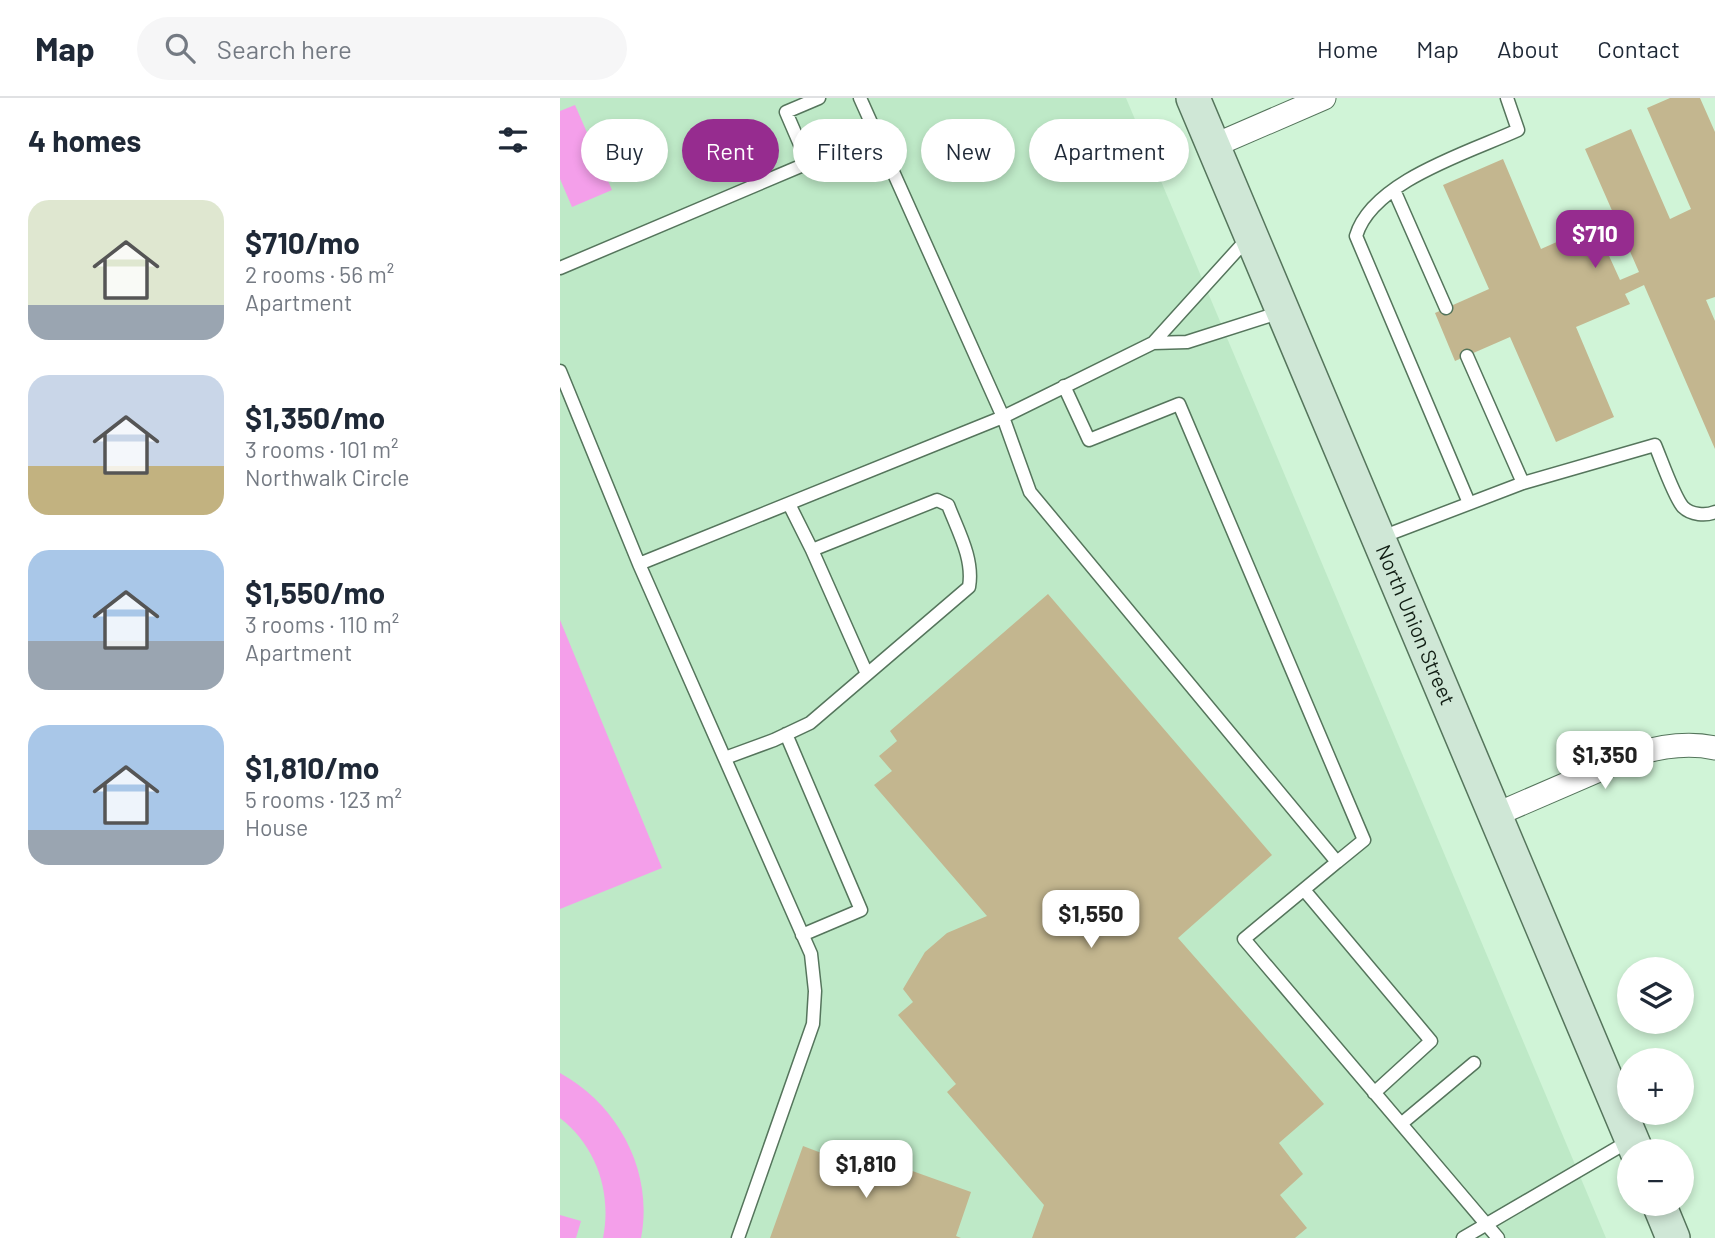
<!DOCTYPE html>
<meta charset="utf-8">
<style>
body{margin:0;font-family:Barlow,sans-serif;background:#f6f6f7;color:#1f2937;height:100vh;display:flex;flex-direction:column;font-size:26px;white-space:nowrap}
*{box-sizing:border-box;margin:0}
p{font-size:23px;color:#747a83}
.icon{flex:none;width:38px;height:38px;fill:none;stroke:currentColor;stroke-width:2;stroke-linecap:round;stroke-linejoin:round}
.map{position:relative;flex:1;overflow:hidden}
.details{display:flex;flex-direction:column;background:#fff;width:560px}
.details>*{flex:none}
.hud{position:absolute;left:21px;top:21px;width:665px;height:63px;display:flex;gap:14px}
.controls{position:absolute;left:1057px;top:859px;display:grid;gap:14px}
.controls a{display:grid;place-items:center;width:77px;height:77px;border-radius:50%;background:#fff;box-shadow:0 4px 10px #0003;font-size:35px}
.price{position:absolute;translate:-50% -60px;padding:0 16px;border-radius:14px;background:#fff;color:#222;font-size:23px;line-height:46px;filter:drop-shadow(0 2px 4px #0008)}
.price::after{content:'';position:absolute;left:50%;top:42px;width:21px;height:16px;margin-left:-10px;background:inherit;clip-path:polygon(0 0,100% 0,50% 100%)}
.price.active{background:#962c8f;color:#fff}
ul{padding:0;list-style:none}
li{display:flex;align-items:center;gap:21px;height:175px;padding:0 28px}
li span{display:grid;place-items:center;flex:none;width:196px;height:140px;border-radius:21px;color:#555}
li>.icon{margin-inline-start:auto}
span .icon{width:84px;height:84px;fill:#fffc;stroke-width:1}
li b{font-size:30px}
h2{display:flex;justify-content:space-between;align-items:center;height:84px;padding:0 28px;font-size:30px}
.pill{padding:0 24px;border-radius:32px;background:#fff;box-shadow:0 4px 10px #0003;font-size:24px;line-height:63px}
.pill.active{background:#962c8f;color:#fff}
header{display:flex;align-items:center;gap:42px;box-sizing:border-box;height:98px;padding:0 35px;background:#fff;border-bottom:2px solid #e0e1e3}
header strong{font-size:33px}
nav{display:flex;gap:38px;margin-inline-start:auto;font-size:24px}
.search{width:490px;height:63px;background:#f6f6f7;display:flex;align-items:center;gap:18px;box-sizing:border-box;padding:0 24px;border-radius:38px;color:#747a83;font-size:26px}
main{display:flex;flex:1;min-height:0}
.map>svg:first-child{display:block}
</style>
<header>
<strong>Map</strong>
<div class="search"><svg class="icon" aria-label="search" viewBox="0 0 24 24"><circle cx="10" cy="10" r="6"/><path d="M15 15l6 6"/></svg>Search here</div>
<nav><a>Home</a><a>Map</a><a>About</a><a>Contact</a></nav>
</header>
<main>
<section class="details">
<h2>4 homes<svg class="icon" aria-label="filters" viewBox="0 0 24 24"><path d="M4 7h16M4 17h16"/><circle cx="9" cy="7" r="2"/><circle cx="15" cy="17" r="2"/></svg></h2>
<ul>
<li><span style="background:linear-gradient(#dfe7d0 75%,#9aa5b1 0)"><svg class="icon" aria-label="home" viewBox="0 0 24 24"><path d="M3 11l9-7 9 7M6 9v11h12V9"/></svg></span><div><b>$710/mo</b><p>2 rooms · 56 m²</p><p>Apartment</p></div></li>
<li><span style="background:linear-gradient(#c9d6e8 65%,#c2b280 0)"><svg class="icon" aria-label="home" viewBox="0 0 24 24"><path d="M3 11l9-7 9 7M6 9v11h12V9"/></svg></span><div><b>$1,350/mo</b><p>3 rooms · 101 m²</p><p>Northwalk Circle</p></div></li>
<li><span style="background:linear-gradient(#a9c7e8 65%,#9aa5b1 0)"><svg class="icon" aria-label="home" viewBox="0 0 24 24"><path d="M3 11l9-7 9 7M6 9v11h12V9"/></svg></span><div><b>$1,550/mo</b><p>3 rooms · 110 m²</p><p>Apartment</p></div></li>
<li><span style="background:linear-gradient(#a9c7e8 75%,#9aa5b1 0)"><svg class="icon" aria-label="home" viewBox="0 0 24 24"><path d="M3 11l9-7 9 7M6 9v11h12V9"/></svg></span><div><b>$1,810/mo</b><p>5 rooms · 123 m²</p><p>House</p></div></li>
</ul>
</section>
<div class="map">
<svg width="1155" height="1140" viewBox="0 0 1155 1140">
<rect width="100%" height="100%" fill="#d0f4d7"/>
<path fill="#bee9c7" d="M0,0H566L1046,1140H0Z"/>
<path fill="#f49fea" d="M15,7L52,92L12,109L0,81V13Z
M0,522L102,770L0,811Z
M0,975C58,1007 94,1073 81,1140H43C52,1095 37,1049 0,1020Z
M0,1117L21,1123L16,1140H0Z"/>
<path fill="#c3b68f" d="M1110,0H1140L1155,34V199L1146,202L1155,223V351L1084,187L1065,196L1070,206L1016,229L1054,319L996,344L950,239L895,263L875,215L929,191L883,87L943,61L981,151L1035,127L1060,182L1079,174L1025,51L1071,31L1110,121L1131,111L1087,10Z
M488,496L712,757L618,840L764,1006L719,1045L743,1076L720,1097L747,1130L735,1140H472L484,1107L387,994L396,986L338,917L353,904L343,891L365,854L387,835L427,818L314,687L332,673L319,658L337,643L330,633Z
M277,1046L411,1094L396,1138L401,1140H210L243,1048L272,1059Z"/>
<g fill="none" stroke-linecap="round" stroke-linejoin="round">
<defs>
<path id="lane" d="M300,0L443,319L470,394L777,764L684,841L938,1140
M834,92L886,210
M0,170L248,65L226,14L259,0
M593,245L627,244L721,214
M907,258L963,385
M0,273L79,466
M504,288L529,342L619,306L804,742L777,764
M909,405L796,138C812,83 910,54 958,32L947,0
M229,406L252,452
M819,440L963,385L1095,347C1101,361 1114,399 1123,409C1131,417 1146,418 1155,414
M226,636L301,812L242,837
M165,660L214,642L250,625L409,489C414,461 398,433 388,407L377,402L252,452L307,576
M745,793L871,943L814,995
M841,1026L914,965
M178,1140L253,926L255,893L251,856L79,466L443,319L593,245L688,140
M903,1140L1069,1043"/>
<path id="street" d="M653,48L764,0
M935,717L1076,656C1102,648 1128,644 1155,650"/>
<g id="secondary">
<path id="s1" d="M633,0L1077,1054"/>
<path d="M1099,1106L1113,1140"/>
</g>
</defs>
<use href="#lane" stroke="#55755c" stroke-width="15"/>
<use href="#street" stroke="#55755c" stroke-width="25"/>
<use href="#secondary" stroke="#55755c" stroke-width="36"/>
<use href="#lane" stroke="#fff" stroke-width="12"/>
<use href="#street" stroke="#fff" stroke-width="23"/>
<use href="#secondary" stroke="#cfe7d6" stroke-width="33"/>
</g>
<g text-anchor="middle" stroke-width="5" stroke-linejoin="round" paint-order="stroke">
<g font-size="21" fill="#101d13" stroke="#fff">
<text dy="7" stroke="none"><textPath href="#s1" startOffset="572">North Union Street</textPath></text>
</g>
</g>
</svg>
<div class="controls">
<a><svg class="icon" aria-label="layers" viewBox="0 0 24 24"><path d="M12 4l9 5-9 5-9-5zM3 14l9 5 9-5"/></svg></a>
<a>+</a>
<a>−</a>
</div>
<b class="price active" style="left:1035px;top:172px">$710</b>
<b class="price" style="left:1045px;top:693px">$1,350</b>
<b class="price" style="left:531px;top:852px">$1,550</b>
<b class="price" style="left:306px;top:1102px">$1,810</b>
<div class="hud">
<a class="pill">Buy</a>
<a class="pill active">Rent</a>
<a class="pill">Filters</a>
<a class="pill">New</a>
<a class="pill">Apartment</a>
</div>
</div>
</main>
